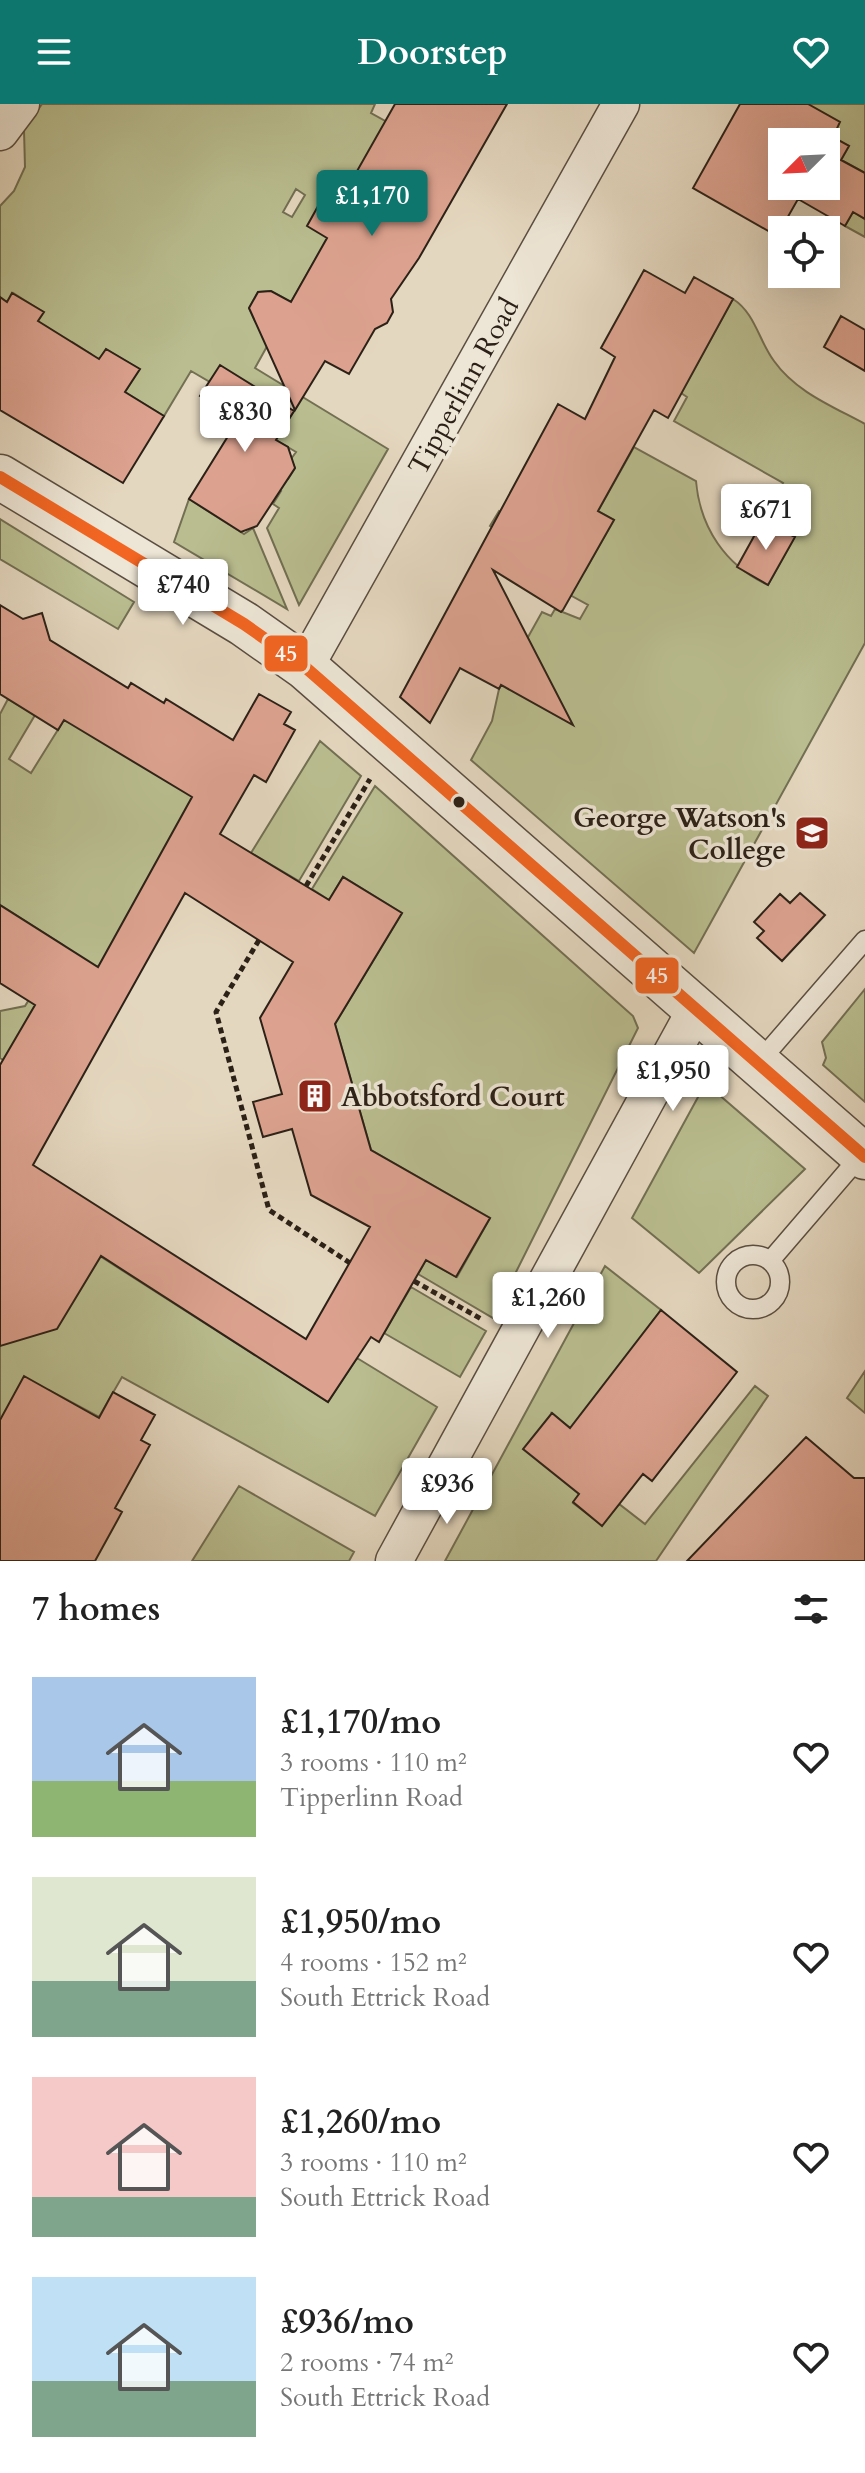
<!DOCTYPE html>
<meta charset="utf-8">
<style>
body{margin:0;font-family:Cardo,serif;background:#f6f6f6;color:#222;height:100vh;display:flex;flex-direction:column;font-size:30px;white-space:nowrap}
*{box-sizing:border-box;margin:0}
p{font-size:26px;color:#767676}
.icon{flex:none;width:44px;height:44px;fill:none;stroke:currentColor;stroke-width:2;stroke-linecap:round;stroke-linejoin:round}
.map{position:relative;height:1457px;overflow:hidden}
.details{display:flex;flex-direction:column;background:#fff;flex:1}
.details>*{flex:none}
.needle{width:52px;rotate:246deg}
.tools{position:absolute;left:768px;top:24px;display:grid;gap:16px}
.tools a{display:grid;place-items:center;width:72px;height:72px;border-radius:0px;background:#fff;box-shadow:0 8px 32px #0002;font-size:40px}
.price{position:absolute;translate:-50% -68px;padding:0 18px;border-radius:8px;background:#fff;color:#222;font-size:26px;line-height:52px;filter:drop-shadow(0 2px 4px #0008)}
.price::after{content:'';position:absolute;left:50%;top:48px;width:24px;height:18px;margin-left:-12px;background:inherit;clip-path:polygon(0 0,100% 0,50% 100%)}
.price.current{background:#0f766e;color:#fff}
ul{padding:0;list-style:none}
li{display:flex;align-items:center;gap:24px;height:200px;padding:0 32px}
li span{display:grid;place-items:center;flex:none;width:224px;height:160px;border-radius:0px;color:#555}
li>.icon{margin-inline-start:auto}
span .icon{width:96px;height:96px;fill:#fffc;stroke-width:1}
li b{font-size:34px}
h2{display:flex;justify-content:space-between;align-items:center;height:96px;padding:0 32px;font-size:34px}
header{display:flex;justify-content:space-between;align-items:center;height:104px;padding:0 32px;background:#0f766e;color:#fff;font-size:36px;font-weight:800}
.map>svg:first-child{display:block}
</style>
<header><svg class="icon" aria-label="menu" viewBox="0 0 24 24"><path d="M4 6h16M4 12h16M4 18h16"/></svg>Doorstep<svg class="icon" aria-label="heart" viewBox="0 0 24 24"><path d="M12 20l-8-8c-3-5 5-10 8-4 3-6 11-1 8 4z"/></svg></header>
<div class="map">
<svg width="865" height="1457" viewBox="0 0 865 1457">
<rect width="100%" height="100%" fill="#e4d7bf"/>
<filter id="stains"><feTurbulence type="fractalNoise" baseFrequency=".0025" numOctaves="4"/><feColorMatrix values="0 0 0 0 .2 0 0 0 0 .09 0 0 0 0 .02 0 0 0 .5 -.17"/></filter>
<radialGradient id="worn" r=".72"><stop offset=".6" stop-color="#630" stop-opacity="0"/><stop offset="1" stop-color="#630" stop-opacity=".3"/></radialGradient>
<path fill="#b9bd8f" stroke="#726f53" stroke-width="2" fill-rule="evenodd" d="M42,0H375L371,9L387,18L365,83L337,68L328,85L330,130L291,198L271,187L258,188L249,204L255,217L317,252L270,237L255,264L388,345L299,501L267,424L279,404L273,400L281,387L274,383L280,376L288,375L295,364L291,355L296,348L276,336L298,300L278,287L273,294L210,278L191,267L164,312L125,288L139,265L106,245L92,268L83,263L91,250L72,238L30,231L43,208L13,189L0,210V102L14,87L25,63L24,26ZM296,85L305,91L292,113L283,108Z
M808,0H865V69L841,56L849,42L833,33Z
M853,108L865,115V133L845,122Z
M733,195C755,209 759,237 774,257C796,288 832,302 865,320V539L694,849L471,656L492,617L499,585L542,508L551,512L555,505L580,515L588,501L570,491L520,439L490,422L499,407L538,430L534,439L585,467L614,416L598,407L634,343L696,377C700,424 726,462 768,481L794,434L763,416L783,379L674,317L687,293L681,289Z
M189,395L244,430L253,424L287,505L174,438Z
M0,415L134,498L118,525L0,455Z
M8,595L35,611L9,655L31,669L64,616L200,681L37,975L0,954V907L25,902L63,841L0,801V610Z
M320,637L361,672L299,777L251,749Z
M375,682L633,912L638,924L493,1214L418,1170L426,1156L457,1173L490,1114L371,1046L335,920L402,809L343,773L329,796L312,785Z
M865,885V998L823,961L826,954L822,938Z
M710,983L805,1065L699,1169L632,1114L703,984Z
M92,1147L328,1298L357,1254L437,1303L375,1412L122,1273L99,1313L49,1286L38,1304L0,1316V1239Z
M605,1162L661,1206L573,1326L552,1310L579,1390L573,1399L602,1421L619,1400L645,1420L755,1282L768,1292L656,1457H445Z
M411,1183L486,1227L460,1273L384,1229Z
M865,1267V1309L847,1294Z
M239,1382L354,1448L349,1457H192Z"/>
<path fill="#dca28f" stroke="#2c2117" stroke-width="2" fill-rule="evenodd" d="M395,0H507L419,154L391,195L393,208L387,219L375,225L349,270L325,257L295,306L249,204L258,188L271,187L291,198L327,134L307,122L337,68L352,76Z
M740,0H808L840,18L833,33L849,42L841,56L865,69V115L853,108L845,122L798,95L777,132L693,84ZM782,38H826V82H782Z
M644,166L685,189L694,173L733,195L668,314L654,306L598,407L614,416L563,506L561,508L493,466L573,621L501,581L499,585L460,564L430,619L400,593L558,300L585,315L615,253L601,244Z
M12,189L44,208L38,217L99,255L106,245L140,265L125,288L164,312L123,379L0,306V193L7,198Z
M841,212L865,226V267L824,243Z
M220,261L294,307L276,336L288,343L295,364L257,422L241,428L189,395L238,316L200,292Z
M763,416L795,433L768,481L737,463Z
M0,501L23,515L42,509L50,536L128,584L131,579L164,599L166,595L233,636L259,590L291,608L284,620L295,626L266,678L254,671L220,730L329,796L343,773L402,809L335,920L371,1046L490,1114L456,1173L426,1156L379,1238L371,1233L328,1298L101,1152L57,1225L0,1242V961L35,901L0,879V801L98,863L192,693L64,616L58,626L0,590ZM185,789L293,858L260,914L282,990L253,998L263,1033L292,1025L311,1091L370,1123L306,1235L33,1061Z
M800,789L825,811L782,857L757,834L764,827L754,818L780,790L790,799Z
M661,1206L737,1268L652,1377L643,1370L602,1422L573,1398L579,1390L523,1345L552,1309L570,1324Z
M24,1272L99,1314L113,1288L155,1311L141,1336L150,1341L115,1404L122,1408L95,1457H0V1316Z
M806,1333L854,1374H865V1457H687Z"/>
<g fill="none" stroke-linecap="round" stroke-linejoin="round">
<defs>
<path id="service" d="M758,959L865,836
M726 1178a27 27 0 1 1 54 0a27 27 0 1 1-54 0Z
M770,1157L862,1050"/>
<path id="minor" d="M0,28L21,0
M305,563L621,0
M394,1457L696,905"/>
<path id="tertiary" d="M0,373L244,520L305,563L865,1053"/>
</defs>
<use href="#service" stroke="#5a4e41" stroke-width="21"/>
<use href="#minor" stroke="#5a4e41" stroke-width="39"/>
<use href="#tertiary" stroke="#5a4e41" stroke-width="47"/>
<path stroke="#2c2117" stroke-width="5" stroke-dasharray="6 4" stroke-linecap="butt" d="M306,782L370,675
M259,836L216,908L269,1106L350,1159
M414,1177L483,1216"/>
<use href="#service" stroke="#ede5d5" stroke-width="18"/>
<use href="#minor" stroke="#ede5d5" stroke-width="36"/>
<use href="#tertiary" stroke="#ede5d5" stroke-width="44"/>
<defs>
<path id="bus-1" d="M0,373L244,520L305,563L865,1053"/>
</defs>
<use href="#bus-1" stroke="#ede5d5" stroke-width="18"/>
<use href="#bus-1" stroke="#f26522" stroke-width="12"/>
</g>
<defs>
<symbol id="school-square" viewBox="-11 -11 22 22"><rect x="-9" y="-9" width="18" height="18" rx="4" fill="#8f2418" stroke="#ede5d5"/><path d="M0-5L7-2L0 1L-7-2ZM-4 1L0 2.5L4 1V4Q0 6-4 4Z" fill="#fff"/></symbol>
<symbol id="building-square" viewBox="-11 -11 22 22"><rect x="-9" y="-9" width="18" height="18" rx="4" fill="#8f2418" stroke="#ede5d5"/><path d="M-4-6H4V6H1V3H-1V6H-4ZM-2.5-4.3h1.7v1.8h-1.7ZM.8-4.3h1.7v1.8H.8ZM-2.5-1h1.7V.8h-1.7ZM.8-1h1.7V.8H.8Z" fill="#fff"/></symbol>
</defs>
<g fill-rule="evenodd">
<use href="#school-square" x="792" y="709" width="40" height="40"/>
<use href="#building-square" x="295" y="972" width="40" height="40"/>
</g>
<circle fill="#2c2117" stroke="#ede5d5" stroke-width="3" cx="459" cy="698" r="7"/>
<g text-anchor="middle" stroke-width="7" stroke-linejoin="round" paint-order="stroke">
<g font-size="28" fill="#2c2117" stroke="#ede5d5">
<text transform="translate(463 282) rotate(-61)" y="10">Tipperlinn Road</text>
</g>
<g font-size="28" font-weight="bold" fill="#2c2117" stroke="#ede5d5" text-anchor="end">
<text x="786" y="723">George Watson's<tspan x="786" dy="32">College</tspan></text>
<text x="341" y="1002" text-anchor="start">Abbotsford Court</text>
</g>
</g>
<g stroke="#ede5d5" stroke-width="3">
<rect x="263" y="530" width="46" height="39" rx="8" fill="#f26522"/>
<rect x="634" y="852" width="46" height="39" rx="8" fill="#f26522"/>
</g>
<g font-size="22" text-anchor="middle" font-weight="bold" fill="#fff">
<text x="286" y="557">45</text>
<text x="657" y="879">45</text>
</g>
<rect width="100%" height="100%" filter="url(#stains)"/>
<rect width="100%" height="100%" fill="url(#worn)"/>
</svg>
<div class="tools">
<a><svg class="needle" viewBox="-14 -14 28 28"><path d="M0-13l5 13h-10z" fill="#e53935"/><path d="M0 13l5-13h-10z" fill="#767676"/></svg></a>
<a><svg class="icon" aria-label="locate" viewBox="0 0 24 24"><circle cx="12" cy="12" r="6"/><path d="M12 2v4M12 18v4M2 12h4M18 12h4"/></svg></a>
</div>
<b class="price current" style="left:372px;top:134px">£1,170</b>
<b class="price" style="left:245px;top:350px">£830</b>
<b class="price" style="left:766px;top:448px">£671</b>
<b class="price" style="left:183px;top:523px">£740</b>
<b class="price" style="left:673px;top:1009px">£1,950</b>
<b class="price" style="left:548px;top:1236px">£1,260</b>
<b class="price" style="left:447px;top:1422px">£936</b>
</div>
<section class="details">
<h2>7 homes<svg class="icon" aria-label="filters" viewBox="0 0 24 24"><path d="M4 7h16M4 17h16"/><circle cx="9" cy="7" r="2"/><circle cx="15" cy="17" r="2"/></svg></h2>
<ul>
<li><span style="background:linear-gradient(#a9c7e8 65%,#8fb573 0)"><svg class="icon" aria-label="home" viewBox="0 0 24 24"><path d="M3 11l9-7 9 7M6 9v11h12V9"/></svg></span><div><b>£1,170/mo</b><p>3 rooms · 110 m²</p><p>Tipperlinn Road</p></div><svg class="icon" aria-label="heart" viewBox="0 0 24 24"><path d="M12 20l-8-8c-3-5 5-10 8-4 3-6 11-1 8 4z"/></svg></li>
<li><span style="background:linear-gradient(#dfe7d0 65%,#7fa58c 0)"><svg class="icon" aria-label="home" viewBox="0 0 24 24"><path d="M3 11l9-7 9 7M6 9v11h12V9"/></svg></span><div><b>£1,950/mo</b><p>4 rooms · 152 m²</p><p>South Ettrick Road</p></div><svg class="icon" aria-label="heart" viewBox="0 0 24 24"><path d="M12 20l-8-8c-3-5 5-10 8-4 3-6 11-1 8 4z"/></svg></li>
<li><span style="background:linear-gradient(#f6c9c9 75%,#7fa58c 0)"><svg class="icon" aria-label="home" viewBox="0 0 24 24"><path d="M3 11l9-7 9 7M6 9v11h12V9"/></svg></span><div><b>£1,260/mo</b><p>3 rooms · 110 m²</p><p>South Ettrick Road</p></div><svg class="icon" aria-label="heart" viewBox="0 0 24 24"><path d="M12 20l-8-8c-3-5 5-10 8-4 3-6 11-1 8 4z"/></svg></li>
<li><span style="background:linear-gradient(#bfe0f5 65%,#7fa58c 0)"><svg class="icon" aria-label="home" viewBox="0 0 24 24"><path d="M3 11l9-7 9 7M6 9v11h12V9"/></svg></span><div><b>£936/mo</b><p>2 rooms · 74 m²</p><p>South Ettrick Road</p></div><svg class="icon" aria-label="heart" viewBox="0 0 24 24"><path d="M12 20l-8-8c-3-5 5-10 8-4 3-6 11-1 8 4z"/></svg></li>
</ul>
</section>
